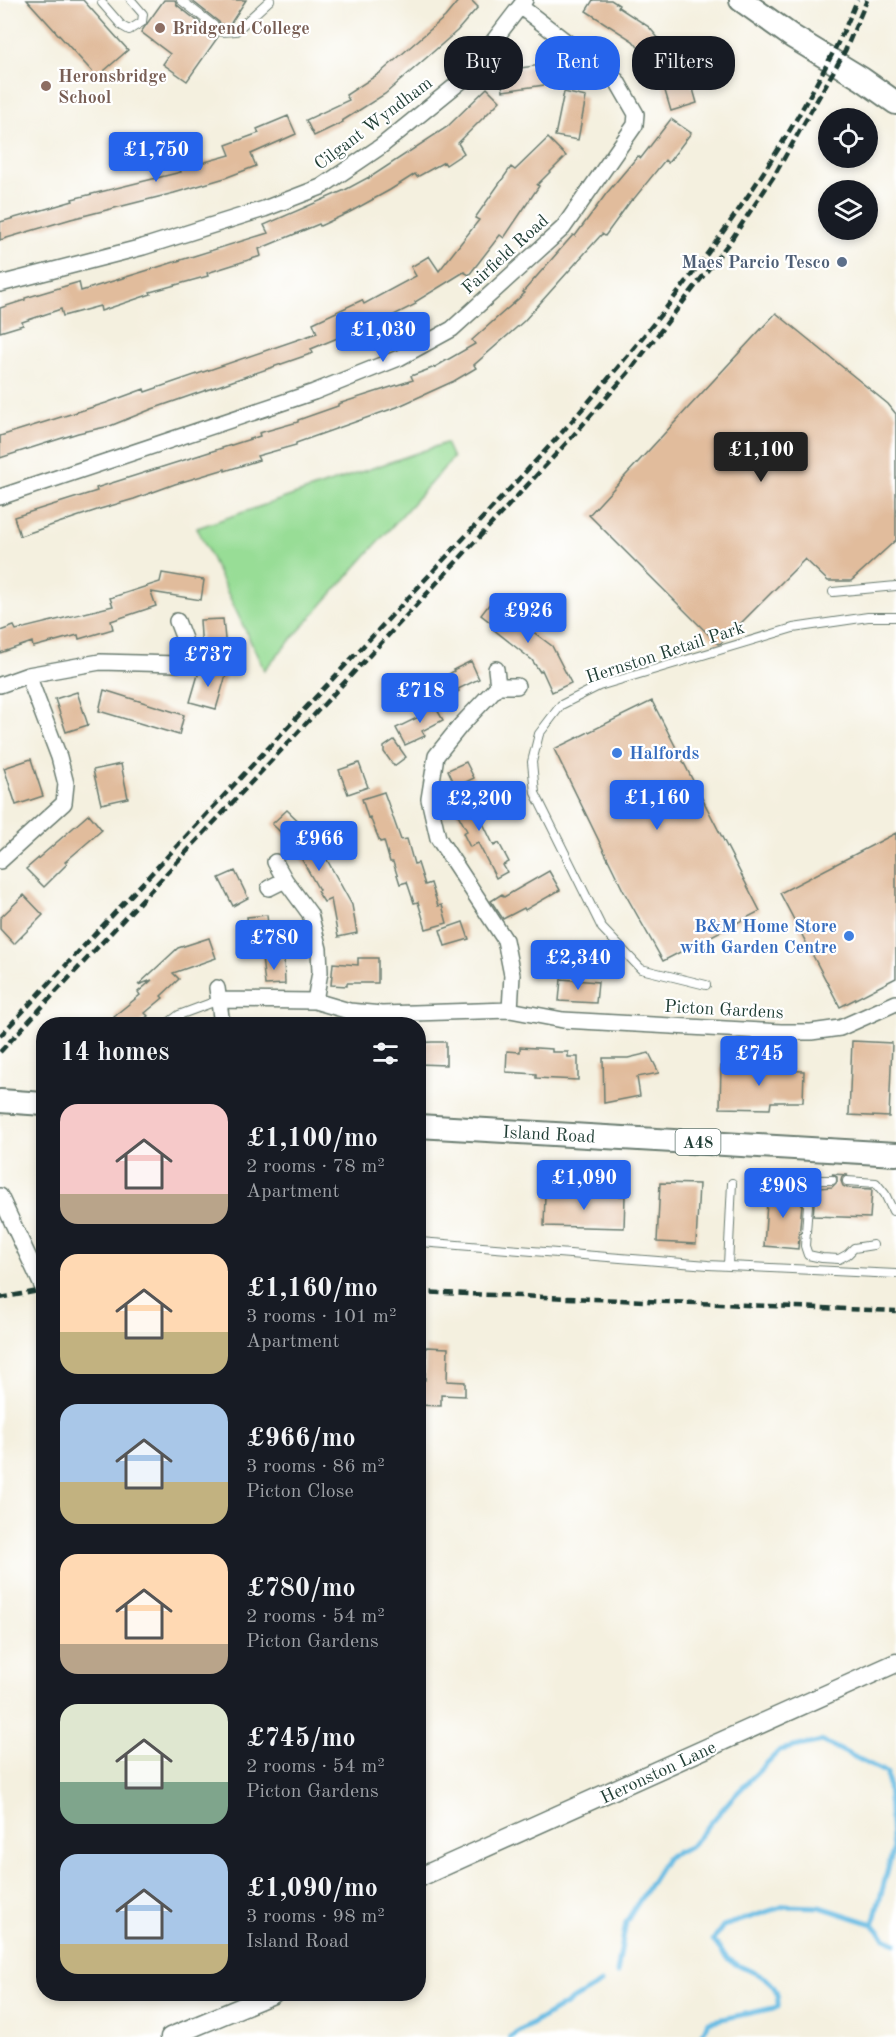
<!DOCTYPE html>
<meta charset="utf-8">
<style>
body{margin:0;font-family:"Old Standard TT",serif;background:#242831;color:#f1f3f6;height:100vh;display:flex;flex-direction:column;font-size:22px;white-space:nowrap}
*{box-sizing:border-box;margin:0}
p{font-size:20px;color:#9ea1a6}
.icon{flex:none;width:33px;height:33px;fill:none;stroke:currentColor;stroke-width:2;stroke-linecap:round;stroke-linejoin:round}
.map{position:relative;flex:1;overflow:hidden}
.details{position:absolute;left:36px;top:1017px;width:390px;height:984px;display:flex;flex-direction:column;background:#171b24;border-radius:24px;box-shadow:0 3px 9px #0003}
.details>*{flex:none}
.guide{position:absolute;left:444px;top:36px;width:362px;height:54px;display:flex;gap:12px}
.tools{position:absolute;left:818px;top:108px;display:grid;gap:12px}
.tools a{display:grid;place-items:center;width:60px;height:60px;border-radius:50%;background:#171b24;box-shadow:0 3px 9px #0003;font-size:30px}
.price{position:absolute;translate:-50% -51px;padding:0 14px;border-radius:6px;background:#2563eb;color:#fff;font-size:20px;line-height:39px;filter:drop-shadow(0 2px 3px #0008)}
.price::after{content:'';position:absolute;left:50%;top:36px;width:18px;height:14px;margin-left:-9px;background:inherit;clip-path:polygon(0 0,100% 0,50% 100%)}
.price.active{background:#222;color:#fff}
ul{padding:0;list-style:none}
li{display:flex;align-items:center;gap:18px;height:150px;padding:0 24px}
li span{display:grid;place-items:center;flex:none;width:168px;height:120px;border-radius:18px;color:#555}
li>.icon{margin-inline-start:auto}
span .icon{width:72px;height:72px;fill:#fffc;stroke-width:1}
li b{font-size:26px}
h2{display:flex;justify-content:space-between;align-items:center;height:72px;padding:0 24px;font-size:26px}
.pill{padding:0 21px;border-radius:24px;background:#171b24;box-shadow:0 3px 9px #0003;font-size:21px;line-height:54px}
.pill.active{background:#2563eb;color:#fff}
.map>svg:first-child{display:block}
</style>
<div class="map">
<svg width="896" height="2037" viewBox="0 0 896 2037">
<rect width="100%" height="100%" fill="#fff"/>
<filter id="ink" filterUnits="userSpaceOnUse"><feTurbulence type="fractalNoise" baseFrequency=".0167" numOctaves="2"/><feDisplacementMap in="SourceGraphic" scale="12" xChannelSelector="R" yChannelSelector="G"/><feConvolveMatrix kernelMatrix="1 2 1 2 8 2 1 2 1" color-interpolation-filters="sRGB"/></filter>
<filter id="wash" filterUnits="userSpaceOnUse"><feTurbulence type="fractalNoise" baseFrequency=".008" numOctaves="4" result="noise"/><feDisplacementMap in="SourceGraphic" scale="24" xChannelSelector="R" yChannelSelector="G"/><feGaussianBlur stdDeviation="1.35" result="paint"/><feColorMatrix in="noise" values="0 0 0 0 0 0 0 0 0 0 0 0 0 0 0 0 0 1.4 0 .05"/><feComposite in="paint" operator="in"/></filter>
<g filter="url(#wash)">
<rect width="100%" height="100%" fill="#f4f0df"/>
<path fill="#98dd96" stroke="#5c8d65" stroke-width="1.5" d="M446,443L453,458L264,670L197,528Z"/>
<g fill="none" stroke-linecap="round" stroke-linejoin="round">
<path stroke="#66bbe3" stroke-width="5" d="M617,1973L626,1922L667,1857L691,1846L732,1798L780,1750L822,1741L887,1773L893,1850L873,1924
M510,2037L601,1983
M701,2037L708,2022L778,2007C780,1975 753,1975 732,1962C724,1957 719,1947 713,1940L723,1926L785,1906L820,1907L873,1924L885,1938L896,1943"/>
</g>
<g id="blocks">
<path fill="#e1bc9c" d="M27,0H83L128,50L97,77Z
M164,0H175L177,5L218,37L187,81L163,64L170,54L141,32Z
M191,0H246L229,26H224Z
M459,0H471L478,7L457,31L385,94L342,121L343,122L314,136L306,120L349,100L346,95L380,73L445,17Z
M593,0H611L619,5L618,7L649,27L689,75L697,103L671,111L660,74L633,41L586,11Z
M555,63L558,83L503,91L500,71Z
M487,88L500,101L458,143L464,153L446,165L444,162L417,177L415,174L390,190L350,212L320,226L319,224L259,249L261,256L207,273L208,276L150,292L151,294L101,311L100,306L63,316L61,309L22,322L23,325L0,332V308L25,300V298L79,282L81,291L268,233L264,225L345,190L369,177V178L447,127Z
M564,92L586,97L578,140L555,136Z
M288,116L296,134L251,154L256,166L225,178L174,193L71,219L0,240V222L32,213L73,201L72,199L181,172L180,169L230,155L226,145L259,133L257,129Z
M671,119L691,133L668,163L665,160L633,200L632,199L605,236L602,234L524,321L474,365L476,368L454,381L397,407L296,443V445L257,456L259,460L225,471V469L175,484L134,499L100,509L20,536L14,517L97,491L96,488L260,436L259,433L298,422V420L338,406V404L413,380L411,376L435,367L475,344L472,340L525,293L523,292L573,235L575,236L606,194L638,156L641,158Z
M548,138L566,156L537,185L539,186L504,238L500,235L469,275L464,272L415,302L416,304L354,335L352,332L311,349L313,353L152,409L110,426L78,433L0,458V436L106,403L144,389L145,392L317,333L313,323L362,300L364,304L416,276L411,267L429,256L439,271L479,220L475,218L511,167L515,170Z
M776,313L888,404L896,414V540L851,581H828L805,559L721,643L718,644L589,515Z
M162,573L204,580L201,600L151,592L156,606L111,621L113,629L79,639L78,635L33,647L32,642L0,653V631L14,626L16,630L113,606L110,598L160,582Z
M494,598L516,619L552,646L571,683L552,692L542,670L540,672L532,660L493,629L495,626L481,615Z
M223,619L226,649L202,652L200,620Z
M471,661L479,679L458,689L459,691L442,702L431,685L454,671L453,670Z
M200,668L226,675L216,709L190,702Z
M104,690L184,715L179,735L99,711Z
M77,692L88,725L66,732L55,699Z
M432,701L443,720L422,731L425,736L405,745L396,728L419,717L416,710Z
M652,701L760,911L663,961L623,890L554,749Z
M394,740L406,757L394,766L384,752V747Z
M31,759L43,796L16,805L4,768Z
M466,762L474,778L456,787L448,770Z
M359,763L368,787L348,794L339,770Z
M121,764L128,798L101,804L93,770Z
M470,789L484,815L480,817L494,846L499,843L509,862L503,865L507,872L496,878L478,843L470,847L463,833L467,831L450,800Z
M384,792L401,840L407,839L414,864L418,863L425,885L431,883L438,906L442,905L447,923L426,929L418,902L414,903L407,882L400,884L393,862H390L384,841L380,842L370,817L368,818L362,799Z
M287,810L312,834L326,858L352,905L357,933L338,937L331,899L324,902L317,891L319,890L293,844L272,824Z
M89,814L102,830L65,862L67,864L44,887L26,869Z
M896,833V978L840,1007L780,893Z
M235,871L248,898L233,906L219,878Z
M549,871L560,890L525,910L524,908L503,919L491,901L502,894L504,897Z
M24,895L43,915L14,944L0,929V918Z
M267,915L269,934L249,936L247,917Z
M463,922L469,939L445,946L440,930Z
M209,938L216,958L173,973L179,979L161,996L163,998L145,1013L148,1016L138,1024H121L114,1016L140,995L138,992L152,980L138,985L178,948Z
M262,957L284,959L285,984L265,985Z
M358,958H378V983H347V986L331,985L333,963L358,965Z
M561,979L598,982L596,1003L559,1001Z
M852,1041L892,1043L889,1117L849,1115Z
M432,1042H446V1065L418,1064V1043Z
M520,1047L552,1049V1052H568V1057H578V1080L536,1078V1074L506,1072L507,1051L520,1052Z
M649,1053L659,1073L637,1077L640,1096L604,1103L603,1058H628Z
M721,1066L770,1067V1070L804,1071L803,1102H771L770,1109L720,1108Z
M832,1174L848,1175L842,1177L841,1181L843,1186L847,1188L872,1189L870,1218L813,1216L815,1193L817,1188L832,1187L837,1182V1177Z
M660,1183L699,1184L696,1244L657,1242Z
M768,1189L803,1192L798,1249L764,1246Z
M545,1194L625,1196L624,1228L544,1226Z
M426,1347L448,1348L447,1381L465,1382V1396L441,1395V1406L418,1405V1380H425Z"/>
</g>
</g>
<g filter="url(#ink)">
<use href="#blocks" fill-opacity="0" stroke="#6a7c70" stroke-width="1.5"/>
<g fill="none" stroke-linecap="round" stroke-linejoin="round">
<defs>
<path id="service" d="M181,0L222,32L236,31L270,0
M102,3L122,26L129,30L142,22L143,14L131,0
M833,592L896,586
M706,985L641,969L602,928L535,793L532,762L539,734L561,705L599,686L793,628L868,617H896
M167,1024L179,1015L219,1000
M832,1180H821L813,1183L809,1191L805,1246L808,1255L822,1258L839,1259L848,1254L854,1248L873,1245
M847,1181L876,1183L885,1194L893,1211
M420,1242L708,1265L896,1274
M728,1265L732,1183"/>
<path id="minor" d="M0,284L143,247L264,209L321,187L380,147L465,78L525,0
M0,497L314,392L399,358L452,329L563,228L635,125L636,114L617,81L521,7
M496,669L498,686L461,725L436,756L429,799L438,838L505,940L512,975L510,1010
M0,685L28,675L100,662L177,664L184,639L177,621
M498,686H517
M0,861L64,803L66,784L59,757L28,675
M275,862L285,880L310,914L319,949L320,972L315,1001
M269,888L285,880
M217,988L222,1024
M219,1000L315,1001L349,1011L382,1014L510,1010L563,1020L781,1032H811L840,1028L896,1003
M0,1196L44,1290"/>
<path id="tertiary" d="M418,1878L896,1663
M170,2037L273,1994"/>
<path id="primary" d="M741,0L793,37L862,79L896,103
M0,1101L44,1104
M418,1126L896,1154"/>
</defs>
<use href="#service" stroke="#6a7c70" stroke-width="10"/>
<use href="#minor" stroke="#6a7c70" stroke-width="18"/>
<use href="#tertiary" stroke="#6a7c70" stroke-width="21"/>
<use href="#primary" stroke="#6a7c70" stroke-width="26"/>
<use href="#service" stroke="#fff" stroke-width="8"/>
<use href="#minor" stroke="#fff" stroke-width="15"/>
<use href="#tertiary" stroke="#fff" stroke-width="18"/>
<use href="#primary" stroke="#fff" stroke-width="22"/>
<path stroke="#1f3d34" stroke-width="4.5" stroke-dasharray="9 4.5" stroke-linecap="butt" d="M0,1036L557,438C646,337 729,234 797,118C819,79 841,41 857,0
M0,1052L382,642L571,438L628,373L731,240L774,176L845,51L867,0
M418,1292L896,1311
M0,1298L44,1290"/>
</g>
</g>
<g fill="#8d6e63" stroke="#fff" stroke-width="2">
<circle cx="160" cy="28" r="6"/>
<circle cx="46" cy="86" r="6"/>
</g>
<circle fill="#5c6f8a" stroke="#fff" stroke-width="2" cx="842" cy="262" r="6"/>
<g fill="#3f7fe0" stroke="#fff" stroke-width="2">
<circle cx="617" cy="753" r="6"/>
<circle cx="849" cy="936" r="6"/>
</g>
<g text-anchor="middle" stroke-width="4.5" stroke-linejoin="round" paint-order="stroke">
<rect fill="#fff" stroke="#627771" stroke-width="1.5" x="675.5" y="1129" width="45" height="26" rx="4.5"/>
<g font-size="16" font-weight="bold" fill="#1f3d34">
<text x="698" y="1148">A48</text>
</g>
<g font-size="18" font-weight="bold" fill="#785e54" stroke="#fff" text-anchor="start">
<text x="172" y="34">Bridgend College</text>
<text x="58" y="82">Heronsbridge<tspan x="58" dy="21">School</tspan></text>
</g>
<g font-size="18" fill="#1f3d34" stroke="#fff">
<text transform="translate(373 123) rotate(-37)" y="6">Cilgant Wyndham</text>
<text transform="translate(505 254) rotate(-42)" y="6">Fairfield Road</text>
<text transform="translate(665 652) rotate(-18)" y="6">Hernston Retail Park</text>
<text transform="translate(724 1009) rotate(3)" y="6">Picton Gardens</text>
<text transform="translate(549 1134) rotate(3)" y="6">Island Road</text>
<text transform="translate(658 1772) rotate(-25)" y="6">Heronston Lane</text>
</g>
<g font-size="18" font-weight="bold" fill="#4e5e75" stroke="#fff" text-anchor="end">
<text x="830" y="268">Maes Parcio Tesco</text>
</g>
<g font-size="18" font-weight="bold" fill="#366cbe" stroke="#fff" text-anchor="start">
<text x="629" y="759">Halfords</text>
<text x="837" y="932" text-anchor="end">B&amp;M Home Store<tspan x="837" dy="21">with Garden Centre</tspan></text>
</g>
</g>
</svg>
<div class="tools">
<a><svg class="icon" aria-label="locate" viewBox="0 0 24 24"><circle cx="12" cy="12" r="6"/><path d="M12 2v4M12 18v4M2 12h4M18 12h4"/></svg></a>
<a><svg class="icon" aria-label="layers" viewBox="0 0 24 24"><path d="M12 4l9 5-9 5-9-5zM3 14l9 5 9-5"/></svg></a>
</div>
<b class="price" style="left:156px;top:183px">£1,750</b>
<b class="price" style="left:383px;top:363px">£1,030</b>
<b class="price active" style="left:761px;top:483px">£1,100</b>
<b class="price" style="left:528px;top:644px">£926</b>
<b class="price" style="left:208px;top:688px">£737</b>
<b class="price" style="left:420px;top:724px">£718</b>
<b class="price" style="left:657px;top:831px">£1,160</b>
<b class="price" style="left:479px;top:832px">£2,200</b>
<b class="price" style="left:319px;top:872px">£966</b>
<b class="price" style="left:274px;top:971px">£780</b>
<b class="price" style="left:578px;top:991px">£2,340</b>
<b class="price" style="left:759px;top:1087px">£745</b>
<b class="price" style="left:584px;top:1211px">£1,090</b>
<b class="price" style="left:783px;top:1219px">£908</b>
<div class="guide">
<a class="pill">Buy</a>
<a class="pill active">Rent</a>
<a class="pill">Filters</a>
</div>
<section class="details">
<h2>14 homes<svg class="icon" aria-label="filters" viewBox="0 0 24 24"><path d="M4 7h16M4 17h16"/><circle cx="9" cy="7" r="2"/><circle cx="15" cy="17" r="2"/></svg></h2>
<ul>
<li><span style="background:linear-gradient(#f6c9c9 75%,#b9a48a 0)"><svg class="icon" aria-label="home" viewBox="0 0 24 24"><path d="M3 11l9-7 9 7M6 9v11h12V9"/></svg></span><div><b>£1,100/mo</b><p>2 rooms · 78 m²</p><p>Apartment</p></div></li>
<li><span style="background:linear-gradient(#ffd9b3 65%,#c2b280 0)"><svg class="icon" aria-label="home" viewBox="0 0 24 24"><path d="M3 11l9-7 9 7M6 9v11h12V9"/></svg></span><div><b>£1,160/mo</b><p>3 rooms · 101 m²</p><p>Apartment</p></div></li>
<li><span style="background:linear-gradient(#a9c7e8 65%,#c2b280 0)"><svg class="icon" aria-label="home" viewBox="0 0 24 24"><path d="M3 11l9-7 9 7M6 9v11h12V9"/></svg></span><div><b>£966/mo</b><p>3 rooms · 86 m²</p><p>Picton Close</p></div></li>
<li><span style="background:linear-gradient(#ffd9b3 75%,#b9a48a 0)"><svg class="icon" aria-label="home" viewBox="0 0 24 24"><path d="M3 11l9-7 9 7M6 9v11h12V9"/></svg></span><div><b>£780/mo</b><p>2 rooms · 54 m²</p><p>Picton Gardens</p></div></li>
<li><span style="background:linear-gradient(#dfe7d0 65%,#7fa58c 0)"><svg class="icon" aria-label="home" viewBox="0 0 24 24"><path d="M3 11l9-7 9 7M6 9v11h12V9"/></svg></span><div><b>£745/mo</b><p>2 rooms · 54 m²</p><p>Picton Gardens</p></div></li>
<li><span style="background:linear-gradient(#a9c7e8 75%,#c2b280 0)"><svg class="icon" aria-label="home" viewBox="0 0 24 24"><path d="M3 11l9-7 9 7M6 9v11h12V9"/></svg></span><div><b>£1,090/mo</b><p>3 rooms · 98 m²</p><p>Island Road</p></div></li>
</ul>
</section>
</div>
